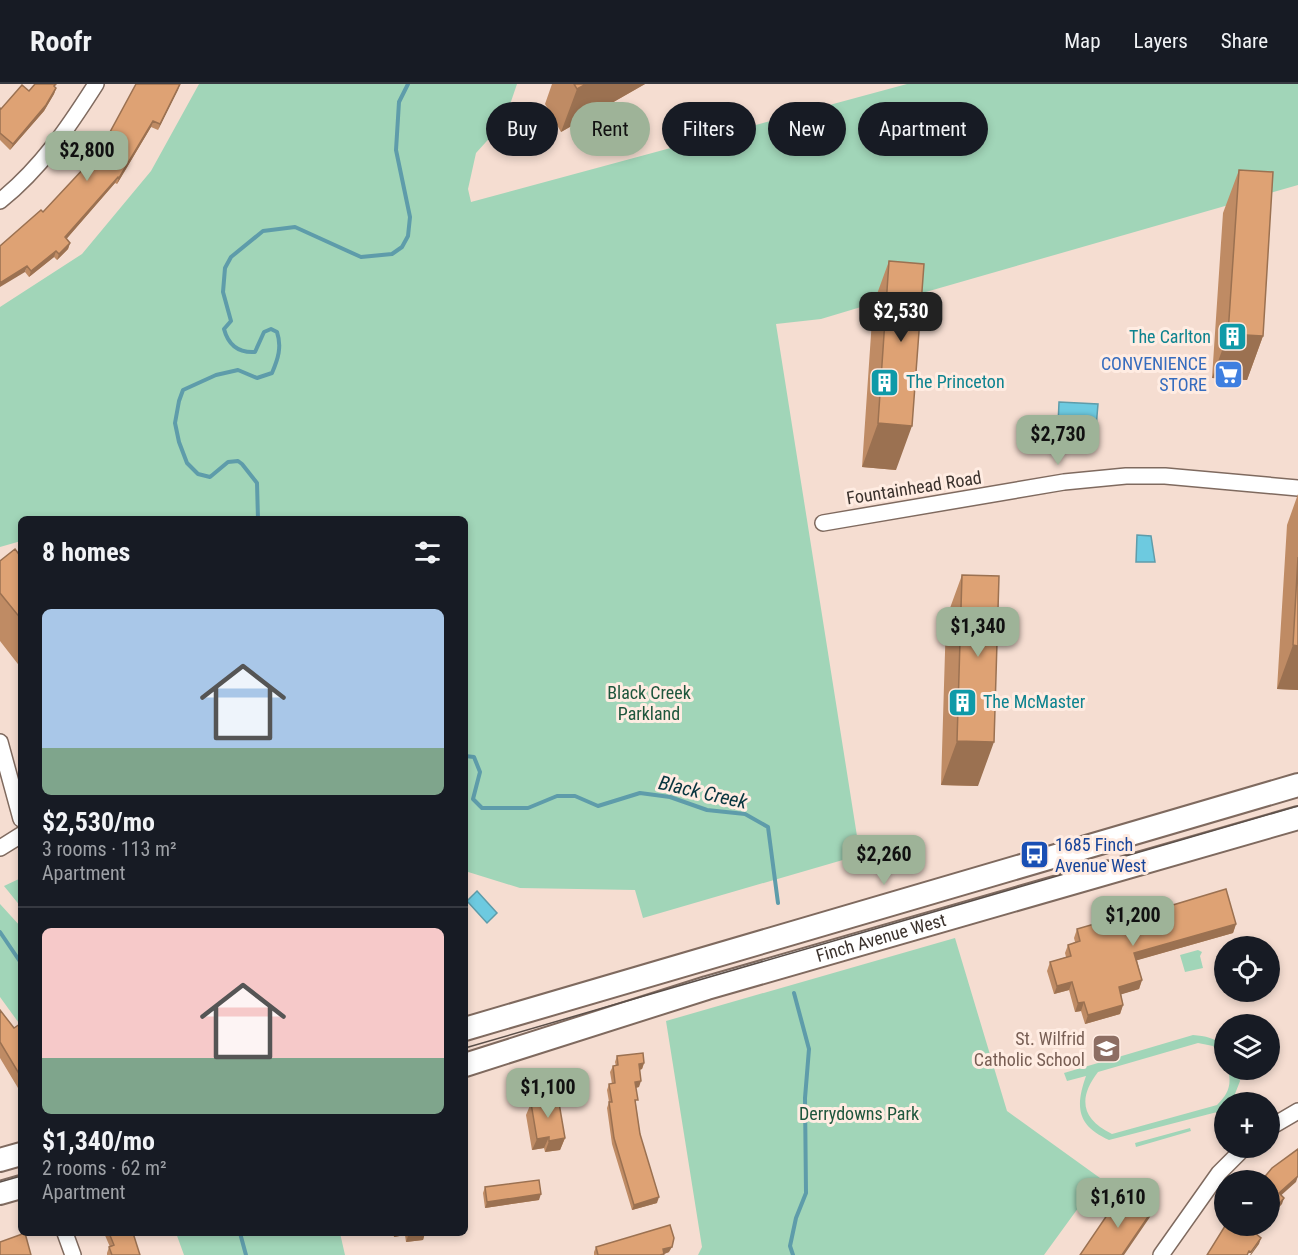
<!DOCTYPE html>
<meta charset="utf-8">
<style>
body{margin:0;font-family:"Roboto Condensed",sans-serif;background:#20242c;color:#f1f3f6;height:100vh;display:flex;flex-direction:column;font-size:22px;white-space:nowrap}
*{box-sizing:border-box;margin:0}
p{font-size:20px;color:#9ea1a6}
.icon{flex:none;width:33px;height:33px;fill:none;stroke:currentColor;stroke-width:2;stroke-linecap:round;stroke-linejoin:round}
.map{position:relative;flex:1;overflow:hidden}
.side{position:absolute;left:18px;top:432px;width:450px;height:720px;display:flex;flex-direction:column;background:#171b24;border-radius:9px;box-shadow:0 3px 9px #0003}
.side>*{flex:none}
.hud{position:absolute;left:486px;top:18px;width:570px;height:54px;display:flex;gap:12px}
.controls{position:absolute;left:1214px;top:852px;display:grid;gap:12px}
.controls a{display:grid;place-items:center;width:66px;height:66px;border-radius:50%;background:#171b24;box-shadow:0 3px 9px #0003;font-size:30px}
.price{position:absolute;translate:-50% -51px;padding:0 14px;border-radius:12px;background:#9eb398;color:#111;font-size:20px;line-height:39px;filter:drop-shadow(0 2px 3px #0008)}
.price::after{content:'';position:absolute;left:50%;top:36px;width:18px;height:14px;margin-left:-9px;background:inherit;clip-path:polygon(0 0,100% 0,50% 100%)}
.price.active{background:#222;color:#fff}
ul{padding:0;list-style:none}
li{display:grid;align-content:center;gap:12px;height:318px;padding:0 24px}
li+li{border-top:2px solid #363941}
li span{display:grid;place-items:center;height:186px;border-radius:9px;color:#555}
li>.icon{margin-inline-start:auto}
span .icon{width:108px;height:108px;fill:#fffc;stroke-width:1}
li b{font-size:26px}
h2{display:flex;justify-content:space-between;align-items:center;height:72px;padding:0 24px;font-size:26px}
.tag{padding:0 21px;border-radius:27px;background:#171b24;box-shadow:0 3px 9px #0003;font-size:21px;line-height:54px}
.tag.active{background:#9eb398;color:#111}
header{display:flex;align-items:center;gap:36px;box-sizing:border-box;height:84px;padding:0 30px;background:#171b24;border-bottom:2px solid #363941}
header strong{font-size:28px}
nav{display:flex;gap:33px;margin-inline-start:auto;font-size:21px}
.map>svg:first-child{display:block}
</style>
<header>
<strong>Roofr</strong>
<nav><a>Map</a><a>Layers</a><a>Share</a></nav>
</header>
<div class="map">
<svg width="1298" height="1171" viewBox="0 0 1298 1171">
<rect width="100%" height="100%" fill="#f5ddd1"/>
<path fill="#a1d5b8" d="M199,0H517L504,38L476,69L468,105L471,118L907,0H1298V101L891,218L881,217L821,235L776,240L860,771L643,834L635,806L520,804L465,787V435H21V457L0,463V223L82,170L151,87Z
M21,794V823L4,802Z
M0,820L21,843V942L0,913Z
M955,854L1007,1027L1100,1094L1044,1171H698L702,1163L666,937Z
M1198,866L1202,868L1200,872L1203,884L1185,888L1180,871Z
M1193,951C1205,952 1216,954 1224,963V975L1213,962L1198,959L1098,988C1078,1014 1081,1035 1112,1050L1217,1021C1228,1010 1232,1001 1228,986H1237L1240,997L1233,1015L1224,1018L1221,1027L1109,1056C1077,1042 1075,1023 1086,992L1067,997L1064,989Z
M551,991L553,1001L535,1004L534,994Z
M1190,1044L1191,1047L1136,1063L1135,1059Z
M176,1149H340L345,1171H184Z"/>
<path fill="#6dcae0" stroke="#5e9caa" stroke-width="1.5" d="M1059,318L1098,320L1096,344L1058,341Z
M1137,451L1151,452L1155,478H1136Z
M477,807L497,829L487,839L467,817Z"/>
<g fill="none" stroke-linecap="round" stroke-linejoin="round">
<path stroke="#5e9caa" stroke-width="4" d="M258,435L257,399L242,380L238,377L228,378L210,393L198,390L187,379L179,358L175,339L179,317L183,306L216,291L238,286L257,294L272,289C278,275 282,263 277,248L271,245L264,248L255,268C238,269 228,260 224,245L231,237L223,208L225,184L231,173L263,147L295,143L361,173L392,170L402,163L408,152L410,133L396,66L399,18L408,0
M465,672L474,673L480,688L473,715L482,724H528L557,712H575L598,722L640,709L670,713L707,726L745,730L768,743L778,819
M0,848L21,879
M240,1149L246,1171
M793,1171L790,1162L796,1134L806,1109L805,1014L809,965L794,909"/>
<defs>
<path id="minor" d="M0,117C41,84 68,44 96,0
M823,439L1064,398L1126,392H1165L1298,404
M0,658L21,735
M0,764L21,751
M1269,1044L1298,1027
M65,1149L73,1171
M1161,1171L1219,1089L1244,1064"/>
<g id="secondary">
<path d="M465,945L1298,701"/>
<path id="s1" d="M465,981L707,904L1298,734"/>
<path d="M0,1076L21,1070"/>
<path d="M0,1109L21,1103"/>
</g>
</defs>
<use href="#minor" stroke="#7f6a5f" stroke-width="18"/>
<use href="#secondary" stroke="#7f6a5f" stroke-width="26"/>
<use href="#minor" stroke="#fff" stroke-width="15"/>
<use href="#secondary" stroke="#fff" stroke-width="22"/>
<path stroke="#5c504a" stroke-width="1.5" d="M465,964L1298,722
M0,1098L21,1092"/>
</g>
<path fill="#bf8b64" d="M180,0L158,46L151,43L117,100L115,99L66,155L70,159L68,165L57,176L54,173L29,193L25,188L43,128L85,83L104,59Z
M552,0H645L561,48L545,20Z
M55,3L56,4L54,10L44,27L10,66L0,56V24L1,25L29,7Z
M1239,86L1263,252L1247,296L1212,294L1223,129Z
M889,177L896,386L862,383L873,221Z
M1298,410V606L1277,605L1287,441Z
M21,473V584L0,557V477Z
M962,491L978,702L941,701L946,535Z
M1123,836L1236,840L1233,849L1137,876L1142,896L1139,905L1121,910L1123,921L1120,930L1085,940L1081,927L1075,928L1069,906L1054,910L1047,887L1050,878L1066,873L1065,869L1068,861L1075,858L1074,854L1077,845Z
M0,926L14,944L21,941V1009L0,974Z
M617,972L644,979L642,985L640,986L639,1003L636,1004V1021L640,1050L657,1119L632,1126L612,1060L607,1024L609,1018L607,1006L609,1000H612L610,988L613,982H616L615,978Z
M541,1010L554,1019L565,1054L560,1066L545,1068L544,1064L532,1066L526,1031L531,1019L538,1018Z
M485,1103L539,1116L485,1124L483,1109Z
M104,1149H133L140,1171H107V1169L109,1163H110Z
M393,1149H425L423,1156L406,1158L405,1151L394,1153Z
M596,1163L669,1168L664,1170V1171H594V1168Z"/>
<path fill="#9b7151" d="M180,0L178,6L158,46L160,40Z
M586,0H645L561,48L577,5Z
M56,4L54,10L44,27L10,66L13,60Z
M153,37L151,43L117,100L119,94Z
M118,93L115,99L63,159L65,153Z
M70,159L68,165L57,176L59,170Z
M56,167L54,173L29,193L31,187Z
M27,182L25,188L0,203V199Z
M1228,250L1263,252L1247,296L1212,294Z
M878,339L912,342L896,386L862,383Z
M1293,561L1298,562V606L1277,605Z
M957,657L994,658L978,702L941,701Z
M1236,840L1233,849L1131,878L1134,869Z
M1142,896L1139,905L1116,912L1119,903Z
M1072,898L1069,906L1054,910L1057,902Z
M1084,918L1081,927L1075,928L1078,919Z
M1123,921L1120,930L1085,940L1088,931Z
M644,979L642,985L637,986L639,980Z
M641,997L639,1003L633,1004L635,998Z
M549,1053L544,1064L532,1066L537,1055Z
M565,1054L560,1066L545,1068L549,1057Z
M1298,1092L1296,1098L1277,1115L1279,1109Z
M541,1110L539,1116L485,1124L487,1118Z
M659,1113L657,1119L632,1126L634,1121Z
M1284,1114L1282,1120L1269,1135V1132Z
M1152,1127L1150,1133L1124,1171H1122Z
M1261,1142H1264L1253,1155L1255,1149Z
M395,1149H406L405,1151L394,1153Z
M409,1149H425L423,1156L406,1158Z
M1261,1154L1259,1160L1251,1171H1250Z
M672,1163L669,1168L664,1170V1171H660L663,1165Z"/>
<path fill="#dea274" stroke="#9b7151" stroke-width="1.5" d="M35,0H56L54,2L56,4L46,21L13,60L0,49V24L1,25L22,1L29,7Z
M136,0H180L160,40L153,37L119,94L118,93L65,153L70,159L59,170L56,167L31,187L27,182L0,199V162L41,126L43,128L85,83L101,58L104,59Z
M574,0H586L577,5Z
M1239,86L1273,88L1263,252L1228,250Z
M889,177L924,180L912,342L878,339Z
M15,465L21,473V535L0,509V477Z
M1298,473V562L1293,561Z
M962,491L999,492L994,658L957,657Z
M1226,805L1236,840L1134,869L1142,896L1119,903L1123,921L1088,931L1084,918L1078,919L1072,898L1057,902L1050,878L1071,872L1068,861L1080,857L1077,845L1122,832L1123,836Z
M0,926L14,944L20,940L21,941V993L0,958Z
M643,969L644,979L639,980L641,997L635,998L638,1016H635L640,1050L659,1113L634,1121L614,1054L609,1018H612L609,1000L615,999L613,982L618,981L617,972Z
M552,1008L554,1019H559L565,1054L549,1057V1053L537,1055L531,1019L543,1017L541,1010Z
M1298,1065V1092L1279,1109L1284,1114L1269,1132V1096H1262L1272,1084Z
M539,1096L541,1110L487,1118L485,1103Z
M1118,1115L1129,1122L1133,1115L1140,1118L1152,1127L1122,1171H1080Z
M670,1141L674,1154L672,1163L663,1165L664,1170L660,1171H598L596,1163Z
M1225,1142H1261L1255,1149L1261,1154L1251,1168L1249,1167L1247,1171H1207Z
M25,1149L31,1171H0V1158Z
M109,1149H133L140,1171H112L109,1163L114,1161Z"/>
<defs>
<symbol id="building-square" viewBox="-11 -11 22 22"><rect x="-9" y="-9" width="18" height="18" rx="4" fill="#0f9aa8" stroke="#ffece2"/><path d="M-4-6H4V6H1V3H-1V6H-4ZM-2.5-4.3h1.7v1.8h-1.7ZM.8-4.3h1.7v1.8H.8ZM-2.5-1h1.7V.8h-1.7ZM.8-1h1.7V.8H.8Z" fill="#fff"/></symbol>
<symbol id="supermarket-square" viewBox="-11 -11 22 22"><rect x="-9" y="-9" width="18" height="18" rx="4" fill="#3f7fe0" stroke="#ffece2"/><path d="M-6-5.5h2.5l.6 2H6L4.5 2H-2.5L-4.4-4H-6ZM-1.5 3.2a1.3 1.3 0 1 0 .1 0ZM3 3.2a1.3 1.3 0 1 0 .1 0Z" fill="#fff"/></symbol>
<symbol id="bus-square" viewBox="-11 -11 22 22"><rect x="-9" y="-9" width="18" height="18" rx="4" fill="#1a4fb4" stroke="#ffece2"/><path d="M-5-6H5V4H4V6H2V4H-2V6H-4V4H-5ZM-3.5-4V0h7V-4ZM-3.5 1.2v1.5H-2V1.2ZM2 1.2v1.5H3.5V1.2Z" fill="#fff"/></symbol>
<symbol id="school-square" viewBox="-11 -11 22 22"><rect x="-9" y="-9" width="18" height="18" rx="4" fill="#8d6e63" stroke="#ffece2"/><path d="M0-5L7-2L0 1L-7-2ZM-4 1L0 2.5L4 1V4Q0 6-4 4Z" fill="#fff"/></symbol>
</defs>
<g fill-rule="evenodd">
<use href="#building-square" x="1216" y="236" width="33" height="33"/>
<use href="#supermarket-square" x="1212" y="274" width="33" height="33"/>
<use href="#building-square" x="868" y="282" width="33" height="33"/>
<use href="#building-square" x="946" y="602" width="33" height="33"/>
<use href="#bus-square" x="1018" y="754" width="33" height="33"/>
<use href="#school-square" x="1090" y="948" width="33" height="33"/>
</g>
<g text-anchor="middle" stroke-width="6" stroke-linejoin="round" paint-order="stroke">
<g font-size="18" fill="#0d838f" stroke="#ffece2" text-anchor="start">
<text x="1211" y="259" text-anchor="end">The Carlton</text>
<text x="906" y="304">The Princeton</text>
<text x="983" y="624">The McMaster</text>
</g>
<g font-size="18" fill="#366cbe" stroke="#ffece2" text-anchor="end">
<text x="1207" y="286">CONVENIENCE<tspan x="1207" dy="21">STORE</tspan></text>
</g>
<g font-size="18" fill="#3b322d" stroke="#ffece2">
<text transform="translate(914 404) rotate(-9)" y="6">Fountainhead Road</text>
<text dy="6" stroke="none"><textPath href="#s1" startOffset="435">Finch Avenue West</textPath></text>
</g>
<g font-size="18" fill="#1e563c" stroke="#ffece2">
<text x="649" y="615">Black Creek<tspan x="649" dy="21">Parkland</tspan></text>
<text x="859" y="1036">Derrydowns Park</text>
</g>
<g font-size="18" fill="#164399" stroke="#ffece2" text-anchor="start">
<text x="1055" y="767">1685 Finch<tspan x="1055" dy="21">Avenue West</tspan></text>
</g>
<g font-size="18" fill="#785e54" stroke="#ffece2" text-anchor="end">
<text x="1085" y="961">St. Wilfrid<tspan x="1085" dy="21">Catholic School</tspan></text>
</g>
<g font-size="20" font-style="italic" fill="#07353f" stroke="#ffece2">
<text transform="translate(703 708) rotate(13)" y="7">Black Creek</text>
</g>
</g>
</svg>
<div class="controls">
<a><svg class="icon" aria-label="locate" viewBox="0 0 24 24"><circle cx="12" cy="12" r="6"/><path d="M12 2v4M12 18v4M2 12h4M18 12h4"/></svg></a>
<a><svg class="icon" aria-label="layers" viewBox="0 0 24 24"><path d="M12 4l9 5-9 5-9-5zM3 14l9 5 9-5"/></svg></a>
<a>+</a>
<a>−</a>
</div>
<b class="price" style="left:87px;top:98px">$2,800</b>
<b class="price active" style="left:901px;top:259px">$2,530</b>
<b class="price" style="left:1058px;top:382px">$2,730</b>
<b class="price" style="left:978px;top:574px">$1,340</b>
<b class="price" style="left:884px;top:802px">$2,260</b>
<b class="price" style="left:1133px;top:863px">$1,200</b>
<b class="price" style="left:548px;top:1035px">$1,100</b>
<b class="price" style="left:1118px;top:1145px">$1,610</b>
<div class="hud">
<a class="tag">Buy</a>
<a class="tag active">Rent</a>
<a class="tag">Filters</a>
<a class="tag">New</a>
<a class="tag">Apartment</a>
</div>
<section class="side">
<h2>8 homes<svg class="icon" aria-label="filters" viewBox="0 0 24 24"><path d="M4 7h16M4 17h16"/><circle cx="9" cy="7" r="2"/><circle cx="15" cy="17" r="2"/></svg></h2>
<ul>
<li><span style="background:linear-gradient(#a9c7e8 75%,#7fa58c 0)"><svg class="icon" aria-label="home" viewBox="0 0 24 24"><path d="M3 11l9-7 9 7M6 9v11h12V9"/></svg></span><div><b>$2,530/mo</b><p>3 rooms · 113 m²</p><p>Apartment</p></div></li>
<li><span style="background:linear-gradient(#f6c9c9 70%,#7fa58c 0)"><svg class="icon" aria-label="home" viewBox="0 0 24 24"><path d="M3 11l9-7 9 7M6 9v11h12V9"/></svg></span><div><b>$1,340/mo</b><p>2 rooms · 62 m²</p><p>Apartment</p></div></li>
</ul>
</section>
</div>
